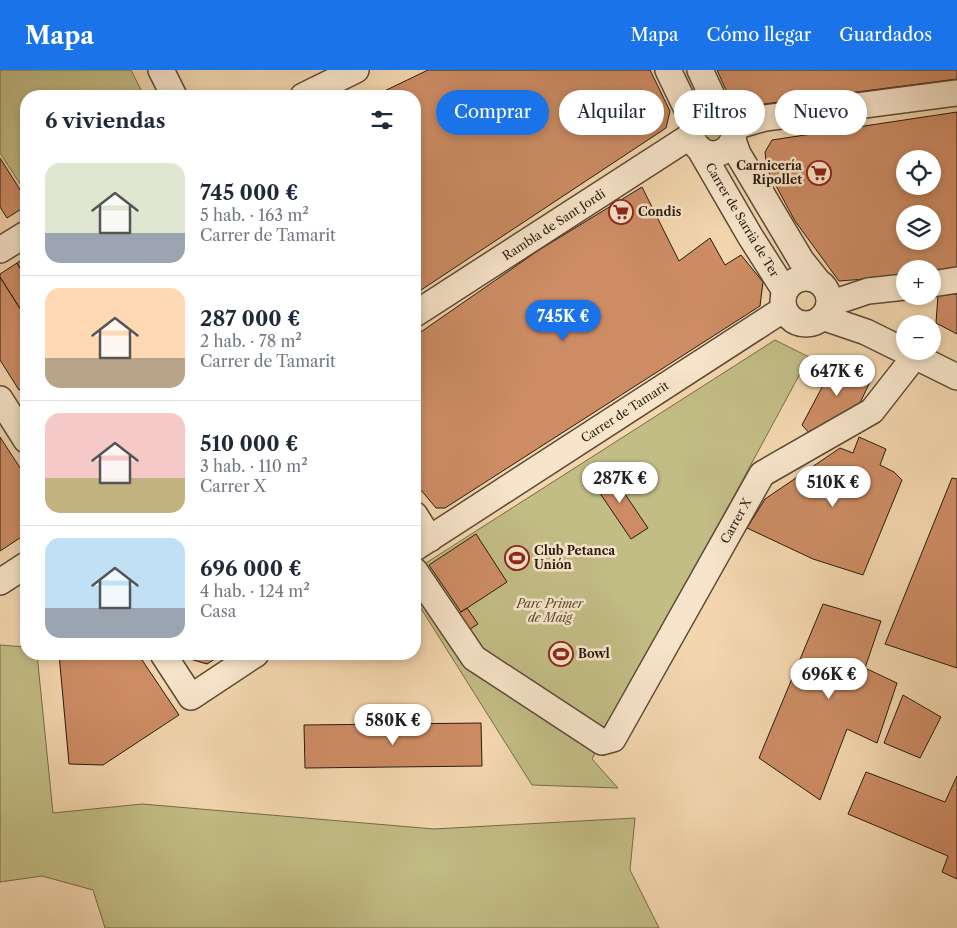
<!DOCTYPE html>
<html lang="es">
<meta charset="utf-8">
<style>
body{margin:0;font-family:"Libre Caslon Text",serif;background:#f2f2f3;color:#1f2937;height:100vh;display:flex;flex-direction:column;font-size:19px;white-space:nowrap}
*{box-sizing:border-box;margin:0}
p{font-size:16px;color:#747a83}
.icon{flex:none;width:28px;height:28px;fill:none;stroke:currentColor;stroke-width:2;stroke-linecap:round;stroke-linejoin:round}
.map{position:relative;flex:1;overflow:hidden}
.panel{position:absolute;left:20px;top:20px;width:401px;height:570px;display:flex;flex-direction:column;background:#fff;border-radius:20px;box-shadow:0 2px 8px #0003}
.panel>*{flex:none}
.top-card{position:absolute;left:436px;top:20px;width:445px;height:45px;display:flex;gap:10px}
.buttons{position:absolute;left:896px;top:80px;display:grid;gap:10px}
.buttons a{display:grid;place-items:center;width:45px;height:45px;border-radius:50%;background:#fff;box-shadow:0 2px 8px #0003;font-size:25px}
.price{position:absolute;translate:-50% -42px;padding:0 11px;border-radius:18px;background:#fff;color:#222;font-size:16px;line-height:32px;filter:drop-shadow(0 1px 2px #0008)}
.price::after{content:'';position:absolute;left:50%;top:30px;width:15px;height:11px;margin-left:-8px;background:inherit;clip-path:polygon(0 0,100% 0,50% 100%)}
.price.on{background:#1a73e8;color:#fff}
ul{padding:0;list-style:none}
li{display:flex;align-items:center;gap:15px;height:125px;padding:0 25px}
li+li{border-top:1px solid #e0e1e3}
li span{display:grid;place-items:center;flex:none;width:140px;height:100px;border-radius:15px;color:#555}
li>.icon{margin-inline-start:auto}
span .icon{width:60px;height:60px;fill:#fffc;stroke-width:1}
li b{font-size:21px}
h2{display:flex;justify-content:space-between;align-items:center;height:60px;padding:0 25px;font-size:21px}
.pill{padding:0 18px;border-radius:22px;background:#fff;box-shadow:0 2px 8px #0003;font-size:18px;line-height:45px}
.pill.on{background:#1a73e8;color:#fff}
header{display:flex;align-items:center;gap:30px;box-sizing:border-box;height:70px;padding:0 25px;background:#1a73e8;color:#fff}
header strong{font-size:24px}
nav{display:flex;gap:28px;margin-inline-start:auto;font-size:18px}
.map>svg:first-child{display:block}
</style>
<header>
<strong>Mapa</strong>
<nav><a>Mapa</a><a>Cómo llegar</a><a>Guardados</a></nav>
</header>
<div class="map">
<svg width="957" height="858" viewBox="0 0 957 858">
<rect width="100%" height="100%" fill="#f3d6ae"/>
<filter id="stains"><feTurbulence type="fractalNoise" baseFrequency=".004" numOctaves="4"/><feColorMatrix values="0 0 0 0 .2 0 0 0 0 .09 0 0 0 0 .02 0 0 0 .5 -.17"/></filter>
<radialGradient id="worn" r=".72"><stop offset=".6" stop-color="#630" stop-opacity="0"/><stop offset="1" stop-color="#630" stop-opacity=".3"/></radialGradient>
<path fill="#c2bc85" stroke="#756c49" d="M0,0H131L144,26H26V123L0,83Z
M710,50L723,53L724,72L717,76L704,73L703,55Z
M775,270L809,287L592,689L618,718L532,715L415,529V500Z
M0,575L26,577V584H37L53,743L142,734L434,759L635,748L630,800L659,858H105L93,820L42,806L0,812Z"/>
<path fill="#cd8c64" stroke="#281b0d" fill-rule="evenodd" d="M428,0H650L670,41L666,58L415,224V26H374Z
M717,0H957V9L749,36L745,28L734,29L725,18Z
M957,42V200L932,203V199H905V206L839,211L795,151L767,99L765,82L772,70ZM905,89H932V116H905ZM905,144H932V171H905Z
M0,88L26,129V136L7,148L0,137Z
M642,117L679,191L710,168L725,195L741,185L763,212L760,236L445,438H436L415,413V266L539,180Z
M26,187V208L17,193Z
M17,193L26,208V248L0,207V204Z
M0,207L26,248V316L19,320L0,290Z
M957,224V264L936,253L938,225Z
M836,291L868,305L870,312L860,333L811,365L802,355Z
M0,367L26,407V464L0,481Z
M859,367L886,379L880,395L894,402L902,410L863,505L813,489L747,458L765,429L840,378L853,383Z
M608,399L648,458L631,469L591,410Z
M952,408L957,409V598L885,574Z
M476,464L507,512L461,542L429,495Z
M823,534L881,551L865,598L897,613L877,673L847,659L820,730L759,688Z
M467,538L478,554L470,559L459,543Z
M59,584H138L179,645L103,695L69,694Z
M187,584H223L207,594L190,589Z
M903,625L941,647L920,688L884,673Z
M481,653L482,696L305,698L304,655Z
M866,702L945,732L957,706V809L942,802L948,786L848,744Z"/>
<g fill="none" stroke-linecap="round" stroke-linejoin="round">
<defs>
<path id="minor" d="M161,0L174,26
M668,0L694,54
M700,0L720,43
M303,26L356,0
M692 63a21 21 0 1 1 42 0a21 21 0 1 1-42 0Z
M734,57L765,48L957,23
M733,70L738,84L801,190L817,210
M699,78L750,166L785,221
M0,180L26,164
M783 231a23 23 0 1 1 46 0a23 23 0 1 1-46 0Z
M932,214L957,210
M829,234L868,221L905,217
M415,244L692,65
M822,247L866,262L957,307
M0,329L26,370
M415,445L430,469
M415,478L784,239
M415,501L474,588L602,672L613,669L762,404L872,341L915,286
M0,512L26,495
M163,584L191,627L256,584"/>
</defs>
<use href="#minor" stroke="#5b4a35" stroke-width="28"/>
<use href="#minor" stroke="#f7e4ca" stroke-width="25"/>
</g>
<defs>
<symbol id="supermarket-ring" viewBox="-11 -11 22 22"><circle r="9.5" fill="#f7e4ca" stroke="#8f2418" stroke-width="1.5"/><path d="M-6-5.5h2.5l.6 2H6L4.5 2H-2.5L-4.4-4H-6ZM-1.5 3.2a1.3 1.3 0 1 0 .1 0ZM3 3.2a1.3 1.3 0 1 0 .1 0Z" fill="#8f2418"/></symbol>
<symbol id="stadium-ring" viewBox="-11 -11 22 22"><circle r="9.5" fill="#f7e4ca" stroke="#8f2418" stroke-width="1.5"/><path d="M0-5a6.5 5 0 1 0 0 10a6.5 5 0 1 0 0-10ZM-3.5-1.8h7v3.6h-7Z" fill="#8f2418"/></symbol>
</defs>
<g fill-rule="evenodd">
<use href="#supermarket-ring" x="805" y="89" width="28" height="28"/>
<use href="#supermarket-ring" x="607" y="128" width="28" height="28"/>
<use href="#stadium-ring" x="503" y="474" width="28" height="28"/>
<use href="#stadium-ring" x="547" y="570" width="28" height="28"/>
</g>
<g text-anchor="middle" stroke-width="5" stroke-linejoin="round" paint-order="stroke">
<g font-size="12" font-weight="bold" fill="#281b0d" stroke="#f7e4ca" text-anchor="start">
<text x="802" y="100" text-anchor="end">Carnicería<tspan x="802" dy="14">Ripollet</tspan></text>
<text x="638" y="146">Condis</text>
<text x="534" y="485">Club Petanca<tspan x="534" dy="14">Unión</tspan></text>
<text x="578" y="588">Bowl</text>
</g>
<g font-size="12" fill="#281b0d" stroke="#f7e4ca">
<text transform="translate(742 150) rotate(59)" y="4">Carrer de Sarrià de Ter</text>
<text transform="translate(554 155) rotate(-33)" y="4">Rambla de Sant Jordi</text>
<text transform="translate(625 342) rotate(-33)" y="4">Carrer de Tamarit</text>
<text transform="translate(736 451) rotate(-61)" y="4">Carrer X</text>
</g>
<g font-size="12" font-style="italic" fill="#564b31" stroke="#f7e4ca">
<text x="550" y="538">Parc Primer<tspan x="550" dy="14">de Maig</tspan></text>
</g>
</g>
<rect width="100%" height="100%" filter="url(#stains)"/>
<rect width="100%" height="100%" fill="url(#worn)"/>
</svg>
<div class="buttons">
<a><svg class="icon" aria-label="locate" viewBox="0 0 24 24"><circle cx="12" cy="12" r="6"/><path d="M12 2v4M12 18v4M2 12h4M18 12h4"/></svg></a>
<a><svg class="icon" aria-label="layers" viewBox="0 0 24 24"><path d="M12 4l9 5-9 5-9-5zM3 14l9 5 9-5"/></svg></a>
<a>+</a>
<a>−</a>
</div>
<b class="price on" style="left:563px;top:272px">745K €</b>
<b class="price" style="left:837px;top:327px">647K €</b>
<b class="price" style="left:620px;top:434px">287K €</b>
<b class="price" style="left:833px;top:438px">510K €</b>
<b class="price" style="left:829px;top:630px">696K €</b>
<b class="price" style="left:393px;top:676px">580K €</b>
<div class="top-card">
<a class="pill on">Comprar</a>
<a class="pill">Alquilar</a>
<a class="pill">Filtros</a>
<a class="pill">Nuevo</a>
</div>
<section class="panel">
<h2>6 viviendas<svg class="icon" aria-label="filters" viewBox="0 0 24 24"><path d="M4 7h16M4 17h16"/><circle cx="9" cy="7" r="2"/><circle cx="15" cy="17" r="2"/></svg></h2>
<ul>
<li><span style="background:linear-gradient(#dfe7d0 70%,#9aa5b1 0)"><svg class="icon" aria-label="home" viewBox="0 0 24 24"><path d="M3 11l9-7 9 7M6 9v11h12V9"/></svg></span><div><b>745 000 €</b><p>5 hab. · 163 m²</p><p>Carrer de Tamarit</p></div></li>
<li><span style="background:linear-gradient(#ffd9b3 70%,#b9a48a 0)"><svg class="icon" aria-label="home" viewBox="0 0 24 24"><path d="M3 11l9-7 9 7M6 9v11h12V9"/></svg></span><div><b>287 000 €</b><p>2 hab. · 78 m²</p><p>Carrer de Tamarit</p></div></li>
<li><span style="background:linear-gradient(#f6c9c9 65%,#c2b280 0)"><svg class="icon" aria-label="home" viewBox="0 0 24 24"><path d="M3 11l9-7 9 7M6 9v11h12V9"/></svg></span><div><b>510 000 €</b><p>3 hab. · 110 m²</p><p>Carrer X</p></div></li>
<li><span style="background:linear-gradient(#bfe0f5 70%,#9aa5b1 0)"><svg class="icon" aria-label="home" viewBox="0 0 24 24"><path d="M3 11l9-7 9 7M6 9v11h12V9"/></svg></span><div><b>696 000 €</b><p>4 hab. · 124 m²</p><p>Casa</p></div></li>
</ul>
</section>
</div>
